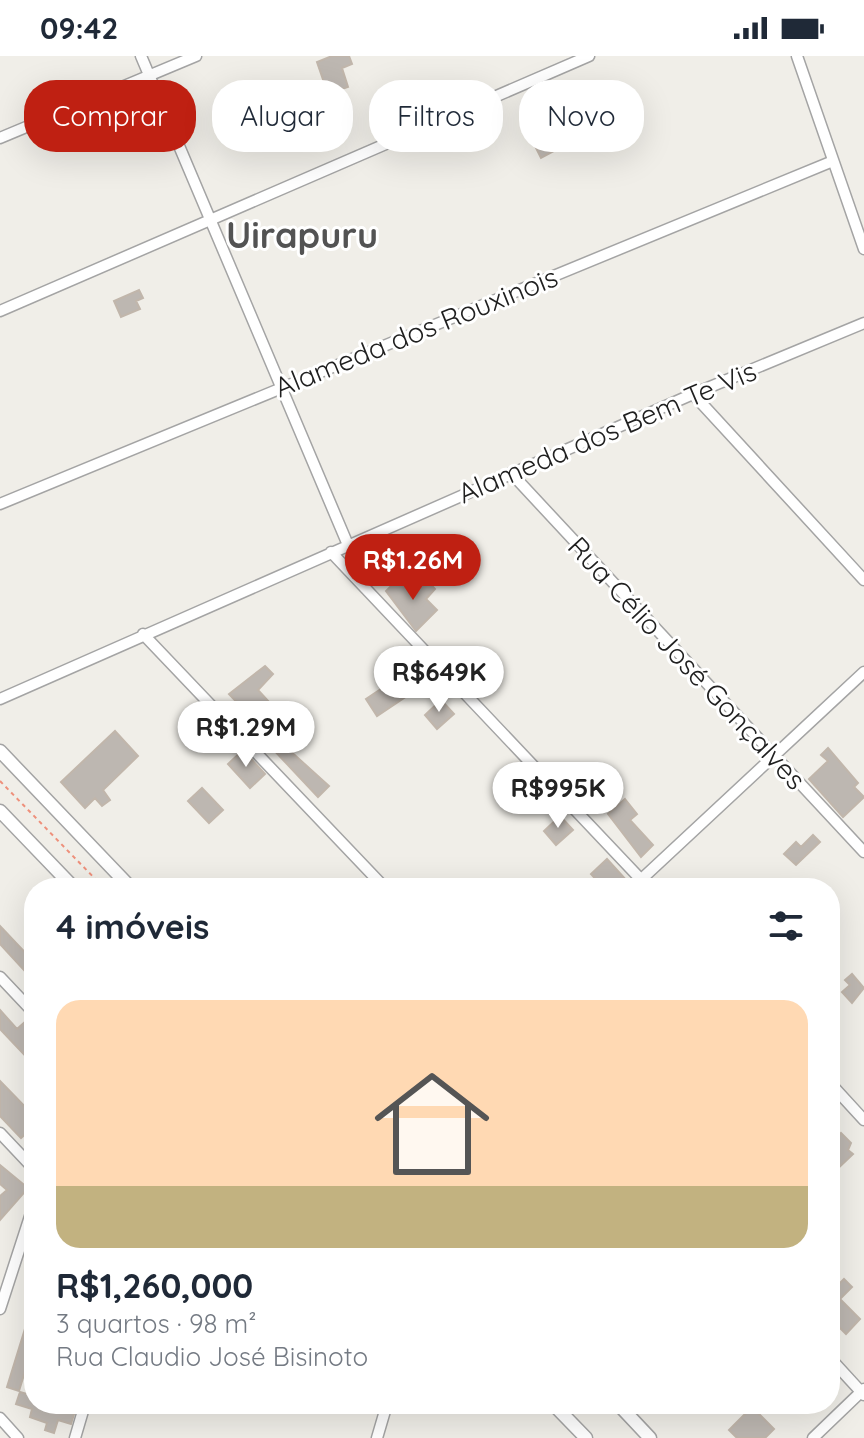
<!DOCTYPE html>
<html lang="pt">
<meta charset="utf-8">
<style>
body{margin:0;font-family:Quicksand,sans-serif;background:#f2f2f3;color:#1f2937;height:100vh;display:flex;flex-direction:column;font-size:30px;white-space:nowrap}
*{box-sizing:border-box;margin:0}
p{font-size:26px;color:#747a83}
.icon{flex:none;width:44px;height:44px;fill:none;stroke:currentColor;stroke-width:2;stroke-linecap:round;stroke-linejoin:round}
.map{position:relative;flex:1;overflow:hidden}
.drawer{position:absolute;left:24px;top:822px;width:816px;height:536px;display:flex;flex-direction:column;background:#fff;border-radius:32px;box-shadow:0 8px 32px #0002}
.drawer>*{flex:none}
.banner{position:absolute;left:24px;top:24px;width:816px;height:72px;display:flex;gap:16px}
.price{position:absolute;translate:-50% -68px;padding:0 18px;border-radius:28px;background:#fff;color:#222;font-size:26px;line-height:52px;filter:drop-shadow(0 2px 4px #0008)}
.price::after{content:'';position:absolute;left:50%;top:48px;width:24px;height:18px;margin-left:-12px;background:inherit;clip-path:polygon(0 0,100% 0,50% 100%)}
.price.on{background:#bf2012;color:#fff}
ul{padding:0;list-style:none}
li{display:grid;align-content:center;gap:16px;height:424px;padding:0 32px}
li+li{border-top:2px solid #e0e1e3}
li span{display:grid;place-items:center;height:248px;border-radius:24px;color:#555}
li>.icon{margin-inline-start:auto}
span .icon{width:144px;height:144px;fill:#fffc;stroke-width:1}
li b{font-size:34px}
h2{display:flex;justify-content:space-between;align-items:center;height:96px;padding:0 32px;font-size:34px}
.pill{padding:0 28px;border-radius:32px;background:#fff;box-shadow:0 8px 32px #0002;font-size:28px;line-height:72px}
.pill.on{background:#bf2012;color:#fff}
.status{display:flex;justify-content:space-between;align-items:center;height:56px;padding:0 40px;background:#fff;direction:ltr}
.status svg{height:22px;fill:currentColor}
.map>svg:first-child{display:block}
</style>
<div class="status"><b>09:42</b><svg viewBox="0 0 49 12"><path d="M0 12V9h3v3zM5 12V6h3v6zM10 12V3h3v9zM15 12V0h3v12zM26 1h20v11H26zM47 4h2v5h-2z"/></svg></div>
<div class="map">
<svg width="864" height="1382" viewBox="0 0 864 1382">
<rect width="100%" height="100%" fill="#f0eee8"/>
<path fill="#bdb7b1" stroke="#c1b6ab" stroke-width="2" d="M332,0H349L352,8L342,12L348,31L328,38L317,6Z
M423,37L432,59L420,64L410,42Z
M551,69L563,90L541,102L530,80Z
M139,234L143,242L136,245L140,253L121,261L114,245Z
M456,496L468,510L452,523L440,510Z
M399,522L411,536L425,522L435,533L426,543L437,554L416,575L386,535Z
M265,610L273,618L258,634L269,646L252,662L229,638Z
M396,623L407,640L377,660L366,643Z
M441,644L454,658L437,673L425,659Z
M293,668L303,680L288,693L329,730L318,741L270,690Z
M115,675L138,700L103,734L110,744L102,750L95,742L85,752L61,726Z
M828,692L858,727L854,731L864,741L843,761L809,723L828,705L821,699Z
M243,694L265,718L250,732L228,708Z
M202,732L223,754L209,767L188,745Z
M625,743L637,758L630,764L653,789L641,801L608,758Z
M560,760L573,774L556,789L544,775Z
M813,779L820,786L796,809L784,798L796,786L801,791Z
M607,803L627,825L624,832H611L605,825L601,829L591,818Z
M0,870L34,906V925L0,888Z
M852,918L864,932L852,947L842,936L850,929L845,924Z
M0,954L17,973L26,965L34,975V1009L0,973Z
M0,1025L34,1060V1070L21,1082L0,1060Z
M841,1077L851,1087L848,1094L853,1098L830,1120V1088Z
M0,1109L28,1132L0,1164V1140L7,1134L0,1128Z
M844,1223L852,1231L840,1243L860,1263L846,1278L830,1262V1237Z
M32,1250L34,1286L19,1335L7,1331Z
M20,1336L34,1340V1348H72L70,1354L75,1355L71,1368L58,1364L54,1377L45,1374L47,1367L30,1361L32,1353L16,1348Z
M752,1351L774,1373L765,1382H737L729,1374Z"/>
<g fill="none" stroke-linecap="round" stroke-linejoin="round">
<defs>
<path id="minor" d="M141,0L348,489
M797,0L864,193
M0,82L196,0
M0,255L589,0
M693,338L864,524
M511,417L864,796
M0,448L833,105
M331,496L649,832
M143,578L385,832
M0,643L693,338L864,267
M632,832L864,616
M0,921L34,957
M830,1027L864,1064
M0,1077L34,1113
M0,1253L34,1148
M830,1302L864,1339
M0,1362L18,1382
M75,1382L85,1348
M377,1382L387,1348
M813,1382L864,1333"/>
<path id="tertiary" d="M0,695L131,832
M0,755L74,832
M553,1348L586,1382
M618,1348L650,1382"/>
</defs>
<use href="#minor" stroke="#a4a4a4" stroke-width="13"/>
<use href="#tertiary" stroke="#a4a4a4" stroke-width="15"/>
<path stroke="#ee907b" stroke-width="2" stroke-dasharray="4 4" stroke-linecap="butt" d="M0,725L104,832"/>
<use href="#minor" stroke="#fff" stroke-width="10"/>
<use href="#tertiary" stroke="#fff" stroke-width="12"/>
</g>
<g text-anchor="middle" stroke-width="6" stroke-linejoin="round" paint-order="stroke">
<g font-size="28" fill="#202020" stroke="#fff">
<text transform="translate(416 276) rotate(-22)" y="10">Alameda dos Rouxinois</text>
<text transform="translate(607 376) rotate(-23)" y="10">Alameda dos Bem Te Vis</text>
<text transform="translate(687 607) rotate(47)" y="10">Rua Célio José Gonçalves</text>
</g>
<g font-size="36" font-weight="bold" fill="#535353" stroke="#fff">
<text x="302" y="192">Uirapuru</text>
</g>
</g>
</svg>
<b class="price on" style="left:413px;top:546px">R$1.26M</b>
<b class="price" style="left:439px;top:658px">R$649K</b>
<b class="price" style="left:246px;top:713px">R$1.29M</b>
<b class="price" style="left:558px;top:774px">R$995K</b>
<div class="banner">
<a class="pill on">Comprar</a>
<a class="pill">Alugar</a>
<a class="pill">Filtros</a>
<a class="pill">Novo</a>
</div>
<section class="drawer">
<h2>4 imóveis<svg class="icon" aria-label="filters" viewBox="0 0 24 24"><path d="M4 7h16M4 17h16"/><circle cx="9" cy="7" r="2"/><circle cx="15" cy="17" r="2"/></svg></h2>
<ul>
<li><span style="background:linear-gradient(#ffd9b3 75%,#c2b280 0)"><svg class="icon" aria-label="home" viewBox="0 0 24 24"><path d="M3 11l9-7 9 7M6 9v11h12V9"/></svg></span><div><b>R$1,260,000</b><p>3 quartos · 98 m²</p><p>Rua Claudio José Bisinoto</p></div></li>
</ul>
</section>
</div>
